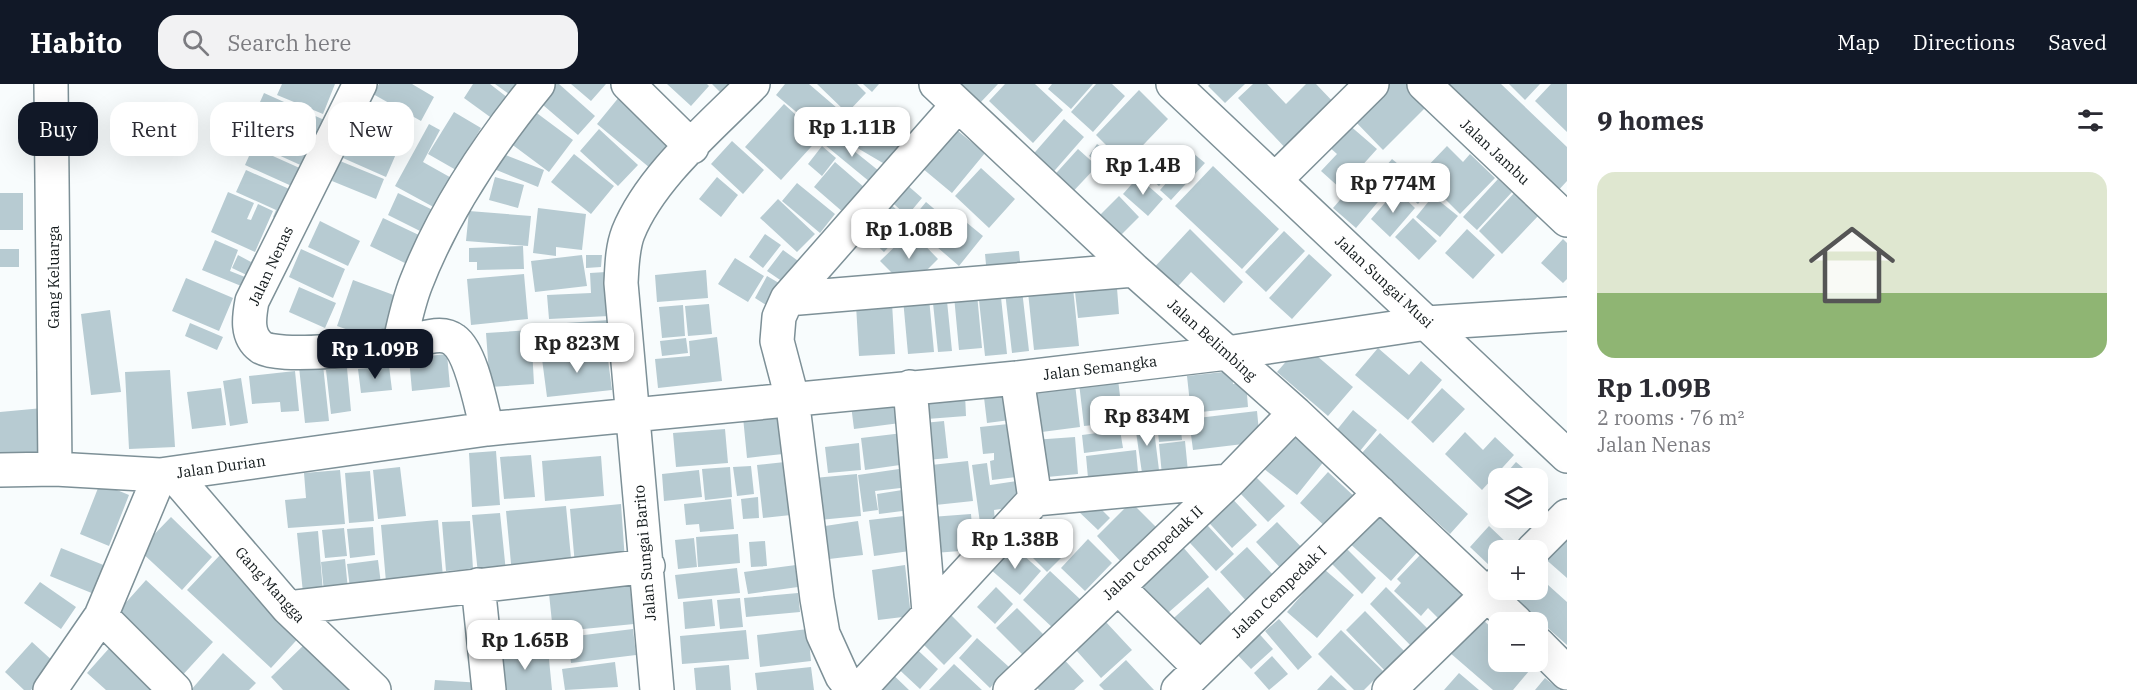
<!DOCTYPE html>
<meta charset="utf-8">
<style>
body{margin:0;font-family:"IBM Plex Serif",serif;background:#f2f2f3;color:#2b2b33;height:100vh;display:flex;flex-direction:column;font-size:22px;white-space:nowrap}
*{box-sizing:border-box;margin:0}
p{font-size:20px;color:#7c7c81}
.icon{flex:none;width:33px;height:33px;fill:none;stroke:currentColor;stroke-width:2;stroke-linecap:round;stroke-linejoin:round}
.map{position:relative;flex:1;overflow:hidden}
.side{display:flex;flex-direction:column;background:#fff;width:570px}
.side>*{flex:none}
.hud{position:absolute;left:18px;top:18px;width:570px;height:54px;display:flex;gap:12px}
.controls{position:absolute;left:1488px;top:384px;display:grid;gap:12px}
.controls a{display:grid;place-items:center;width:60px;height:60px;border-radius:12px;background:#fff;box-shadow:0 6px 24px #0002;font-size:30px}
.price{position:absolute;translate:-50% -51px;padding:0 14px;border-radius:12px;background:#fff;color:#222;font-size:20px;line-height:39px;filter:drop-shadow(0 2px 3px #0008)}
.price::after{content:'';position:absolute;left:50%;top:36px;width:18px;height:14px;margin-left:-9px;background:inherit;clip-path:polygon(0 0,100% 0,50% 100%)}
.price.on{background:#111827;color:#fff}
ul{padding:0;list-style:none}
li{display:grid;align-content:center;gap:12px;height:318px;padding:0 30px}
li span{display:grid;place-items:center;height:186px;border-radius:18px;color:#555}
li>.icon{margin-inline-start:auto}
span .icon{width:108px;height:108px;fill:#fffc;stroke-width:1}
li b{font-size:26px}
h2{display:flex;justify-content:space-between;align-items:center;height:72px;padding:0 30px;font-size:26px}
.pill{padding:0 21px;border-radius:18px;background:#fff;box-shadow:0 6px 24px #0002;font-size:21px;line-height:54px}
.pill.on{background:#111827;color:#fff}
header{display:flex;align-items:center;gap:36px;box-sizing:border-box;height:84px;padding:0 30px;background:#111827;color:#fff}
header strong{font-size:28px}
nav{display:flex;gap:33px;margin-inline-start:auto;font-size:21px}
.search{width:420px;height:54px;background:#f2f2f3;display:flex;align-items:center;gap:15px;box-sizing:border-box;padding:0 21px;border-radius:18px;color:#7c7c81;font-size:22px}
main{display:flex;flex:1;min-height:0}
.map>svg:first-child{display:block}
</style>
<header>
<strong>Habito</strong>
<div class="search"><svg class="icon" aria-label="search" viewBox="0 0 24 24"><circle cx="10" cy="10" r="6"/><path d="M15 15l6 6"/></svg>Search here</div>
<nav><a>Map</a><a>Directions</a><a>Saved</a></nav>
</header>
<main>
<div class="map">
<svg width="1567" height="606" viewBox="0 0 1567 606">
<rect width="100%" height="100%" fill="#f8fcfd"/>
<path fill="#b7cbd2" d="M282,0H335L323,30L277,11Z
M379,0H412L434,13L421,37L373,10Z
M473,0H490L512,17L497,38L464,14Z
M495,0H523L513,13Z
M550,0H559L595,32L578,51L536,15Z
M571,0H606L591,17Z
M667,0H707L709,2L691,22Z
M712,0H736L724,12Z
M785,0H809L844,30L825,52L776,11Z
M817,0H857L866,9L847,29Z
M863,0H879L872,8Z
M960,0H998L980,19Z
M1005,0H1035L1063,26L1033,59L989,17Z
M1052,0H1093L1071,25L1048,5Z
M1096,0H1112L1125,12L1093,48L1071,28Z
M1210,0H1245L1225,19L1208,2Z
M1253,0H1267L1286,20L1306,0H1316L1338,23L1291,70L1238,14Z
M1384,0H1417L1433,16L1383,66L1351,33Z
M1441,0H1501L1567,63V97L1555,110Z
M1509,0H1540L1525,16Z
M1551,0H1567V48L1535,17Z
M1139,6L1168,35L1125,80L1096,51Z
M624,7L677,51L650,84L597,40Z
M264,9L331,39L320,65L252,36Z
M377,18L412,34L401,57L366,40Z
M784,20L820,53L781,96L745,63Z
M530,24L573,56L549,88L506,56Z
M860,24L904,62L888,82L854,62L843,44Z
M454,28L481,44L456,86L428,70Z
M244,35L315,66L307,84L236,52Z
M1064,35L1084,53L1049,93L1029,75Z
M948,39L985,69L952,109L916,79Z
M429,40L440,46L423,78L455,96L439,126L395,102Z
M1348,40L1377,65L1341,105L1321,87L1337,70L1328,62Z
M355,45L399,63L386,93L343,74Z
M599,45L638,81L618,102L580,67Z
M833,50L879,87L870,98L825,61Z
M732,57L764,86L743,110L711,80Z
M1097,60L1118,76L1110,87L1089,72Z
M822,62L836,74L822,92L808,80Z
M1162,62L1180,78L1159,102L1141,87Z
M1447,62L1463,78L1470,70L1495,94L1460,130L1436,106L1439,103L1422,88Z
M253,63L304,86L296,104L245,81Z
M1078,65L1097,82L1067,114L1049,97Z
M495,67L544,86L538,103L489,83Z
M1193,69L1205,79L1171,116L1160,106Z
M574,70L614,102L591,130L551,98Z
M1392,75L1409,89L1398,103L1380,89Z
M340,77L384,95L376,115L332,97Z
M835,78L865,104L844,129L814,103Z
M1213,82L1279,145L1242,185L1175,122Z
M981,84L1015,115L989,144L955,112Z
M246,86L303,111L290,141L273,133L276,126L236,108Z
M1365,87L1388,106L1356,144L1333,124Z
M1413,91L1430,105L1418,120L1402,106Z
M495,93L524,101L518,124L489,116Z
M717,93L738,111L721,133L699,115Z
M898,93L922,114L907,132L883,110Z
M1138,93L1163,115L1148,132L1123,110Z
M1498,95L1512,108L1477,146L1463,133Z
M797,99L835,130L820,149L782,117Z
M1396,106L1415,124L1390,153L1371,135Z
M1516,107L1540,130L1502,170L1479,147Z
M228,108L254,119L247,135L251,136L258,120L273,127L255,168L211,148Z
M0,109H23V146H0Z
M398,109L439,129L428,151L388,131Z
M1119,112L1139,133L1114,158L1094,137Z
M1433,112L1458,132L1440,153L1416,133Z
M778,115L815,150L797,168L760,134Z
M885,115L911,139L884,168L858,144Z
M926,118L951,139L935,157L911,136Z
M538,124L586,130L582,166L556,163V172L533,169Z
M469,127L531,132L528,162L466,157Z
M383,134L423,153L409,181L370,162Z
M961,134L983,152L959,182L937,163Z
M1413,134L1437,157L1419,176L1395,153Z
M320,137L360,157L348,182L308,163Z
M1190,145L1243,198L1224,219L1191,188L1172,209L1150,188Z
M1467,145L1495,171L1473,195L1445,169Z
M911,147L938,175L908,205L880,177Z
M1284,147L1305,167L1266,208L1245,188Z
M765,150L781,161L763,184L749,173Z
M1563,155L1567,159V195L1563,199L1541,179Z
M215,156L238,166L230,187L255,197L251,206L202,186Z
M523,162L524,185L477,186V178H469V164Z
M0,165H19V183H0Z
M301,165L345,185L333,214L289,193Z
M783,166L801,179L786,200L767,187Z
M257,167L266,172L255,195L232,184L238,171L251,178Z
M1019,167L1021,187L987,191L985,170Z
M1309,170L1332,191L1292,235L1269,214Z
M582,171L587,202L535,208L531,177Z
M586,171H602L601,183L586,184Z
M735,174L764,192L748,218L718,200Z
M706,186L708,214L657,218L655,191Z
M606,188L609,232L549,235L547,211L591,209L590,189Z
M524,190L528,235L471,241L467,195Z
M767,192L784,202L771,224L755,214Z
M186,194L233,214L219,247L172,227Z
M353,196L399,213L383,258L337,242Z
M299,203L336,219L325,244L289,228Z
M1000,204L1007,270L985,272L978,207Z
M1073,204L1079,262L1034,266L1028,208Z
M1117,204L1119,230L1078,234L1075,208Z
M1022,206L1029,267L1012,269L1005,208Z
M977,210L982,264L959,266L954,212Z
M929,214L934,268L908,270L903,215Z
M947,217L952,267L938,268L933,219Z
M892,219L895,270L859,272L856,221Z
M709,220L712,250L688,252L685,222Z
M683,221L685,252L662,254L659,223Z
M110,226L121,308L91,311L81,230Z
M609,236L611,264L540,270L538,241Z
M190,239L223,253L217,266L185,252Z
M531,246L534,300L490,303L486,249Z
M717,253L722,297L658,304L655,275L690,272L689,257Z
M686,254L688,269L662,272L660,257Z
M1302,259L1353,303L1328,332L1277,288Z
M1378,264L1409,291L1421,277L1442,296L1408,336L1355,291Z
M607,268L612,306L547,313L542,275Z
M447,270L450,303L412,307L409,274Z
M323,281L329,337L305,339L299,283Z
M389,282L392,306L361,309L358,285Z
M347,284L351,327L331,330L326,286Z
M170,286L175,363L129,365L125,288Z
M295,287L299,327L281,328L280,318L252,320L249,292Z
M1232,287L1233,300L1246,298L1248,323L1191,329L1187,292Z
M241,294L248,339L230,342L223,297Z
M1118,295L1123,338L1084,342L1079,299Z
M1075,300L1080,343L1034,349L1029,306Z
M1004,302L1018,335L987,339L983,305Z
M221,304L226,341L192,345L187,308Z
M1442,304L1465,325L1433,359L1411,338Z
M965,310L966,332L927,335L925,313Z
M897,315L900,339L854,345L851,321Z
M43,324L47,368L0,372V328Z
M1353,326L1377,346L1360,367L1336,347Z
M1257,327L1260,358L1193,366L1189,335Z
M779,330L783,370L747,374L743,333Z
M944,337L948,374L917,377L913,340Z
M1153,338L1159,386L1142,389L1135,341Z
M1180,338L1182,356L1159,358L1157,340Z
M1018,339L1023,392L992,396L990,377L994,376V369L983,370L980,343Z
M1296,344L1329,371L1297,411L1263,384Z
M725,345L728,379L676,383L673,349Z
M1120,346L1123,364L1084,369L1082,351Z
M1465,348L1483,366L1495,353L1514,371L1482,406L1445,370Z
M903,349L907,380L865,386L861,354Z
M1380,349L1468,430L1450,450L1362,369Z
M1075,353L1078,390L1037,394L1033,356Z
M1185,357L1188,388L1162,391L1159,360Z
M859,359L861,386L828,389L825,363Z
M1136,366L1138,388L1088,394L1086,372Z
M496,367L500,421L472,423L469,369Z
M531,371L535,413L504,415L500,373Z
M601,372L604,412L545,417L542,377Z
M968,377L973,417L926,422L922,382Z
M785,378L791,431L763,434L757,381Z
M1516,378L1535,394H1502Z
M987,379L990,401L1017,397L1021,422L994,426L995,437L980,439L972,381Z
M751,382L754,410L737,412L733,383Z
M400,383L406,432L378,435L373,386Z
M730,383L732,413L705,416L702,385Z
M906,384L909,403L875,407L878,426L863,428L858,391Z
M340,386L345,440L288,444L285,416L306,414L304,389Z
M699,386L702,413L664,417L662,390Z
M370,387L374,437L349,439L345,389Z
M1328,388L1357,415L1329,446L1300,419Z
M857,390L861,432L819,436L814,394Z
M1254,391L1285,422L1268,438L1238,407Z
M1538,397L1547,405L1538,417Z
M100,399L129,411L109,462L80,450Z
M915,404L918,425L879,430L877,410Z
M1226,408L1257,441L1232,464L1202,431Z
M758,413L759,434L743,435L741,415Z
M1089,413L1110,434L1098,446L1077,426Z
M731,415L734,445L700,448L699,440L686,441L684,420Z
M1131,418L1157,444L1122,479L1097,452Z
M621,420L625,477L575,481L570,425Z
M566,422L572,484L512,490L506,427Z
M1374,424L1419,466L1391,497L1346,456Z
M500,429L506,488L478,490L472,431Z
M1196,429L1234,470L1216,487L1178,446Z
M971,430L974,466L934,469L931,433Z
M913,431L917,466L874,472L869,436Z
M1037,432L1070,465L1047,488L1014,455Z
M171,433L212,473L182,506L139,466Z
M438,436L443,493L386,498L381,441Z
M470,437L473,485L446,487L442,438Z
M858,437L863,471L829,475L825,442Z
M1277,438L1309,471L1288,492L1256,458Z
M1489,442L1509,461L1505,466H1498V473L1490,482L1470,463Z
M373,443L375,471L350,474L347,445Z
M344,444L347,472L325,474L322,446Z
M1567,444V494L1542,472Z
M318,447L323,508L303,509L297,449Z
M738,450L740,479L698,483L696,453Z
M694,454L697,483L678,485L675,456Z
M1088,455L1112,479L1085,507L1061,484Z
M765,457L767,482L751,483L749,458Z
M1011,460L1041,487L1020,511L990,485Z
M1342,460L1376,494L1362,510L1327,475Z
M1182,462L1209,493L1161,535L1134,504Z
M1247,463L1276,494L1249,520L1220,488Z
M61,464L106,482L94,510L50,492Z
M1423,468L1467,509L1441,537L1428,524L1421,532L1394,507L1401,499L1397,495Z
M221,470L304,548L271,584L187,506Z
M345,475L348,506L324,508L321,478Z
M378,476L381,500L350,504L347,480Z
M796,481L798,503L748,510L744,488Z
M905,481L911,532L878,536L872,486Z
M737,484L740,509L678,515L675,491Z
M1324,485L1354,511L1317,554L1287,528Z
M1050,487L1081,516L1054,545L1023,516Z
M629,492L634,540L553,548L548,500Z
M1538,492L1567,518V561L1515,515L1523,506H1538Z
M146,496L213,558L179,595L112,534Z
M40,498L76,523L61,545L24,519Z
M996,503L1013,520L995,540L977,523Z
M1208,503L1239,538L1196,577L1165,542Z
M1386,503L1432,549L1415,566L1370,520Z
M798,509L800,528L746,533L744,514Z
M740,514L743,543L720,545L717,516Z
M712,515L715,542L685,545L683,518Z
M944,524L972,552L944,581L916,553Z
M1017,524L1047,554L1027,575L996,544Z
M1365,527L1408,571L1388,590L1346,546Z
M1480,533L1498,550V578H1530L1534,581L1513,606H1493L1449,568Z
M1279,535L1312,573L1298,586L1265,547Z
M1105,537L1132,566L1101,594L1075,565Z
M1254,544L1273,565L1251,585L1232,565Z
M633,545L636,571L571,579L568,553Z
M808,545L811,577L760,583L757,551Z
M746,546L749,575L682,580L680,552Z
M1341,546L1383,587L1364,606H1354L1318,570Z
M977,554L1009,583L1006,586L1012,591L1002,601L997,596L990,604L959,574Z
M32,558L55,579L31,606H24L5,588Z
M307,558L353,606H283L271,593Z
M910,559L938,585L920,605L891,578Z
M112,561L160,606H106L87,589Z
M548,565L552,606H507L506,602L497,603L495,579L504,578L503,569Z
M223,569L256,599L249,606H191Z
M1058,569L1084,597L1074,606H1039L1030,596Z
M1272,572L1288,590L1269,606L1254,589Z
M1126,576L1154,606H1104L1099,601Z
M615,578L618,603L565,606L562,585Z
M954,580L982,606H929Z
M729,581L731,606H696L694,584Z
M811,583L814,606H757L755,589Z
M885,583L909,606H869Z
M1459,589L1479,606H1444Z
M1331,591L1347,606H1317Z
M1545,594L1560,606H1535Z
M435,596L482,599L481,606H434Z"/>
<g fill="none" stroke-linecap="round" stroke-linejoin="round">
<defs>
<path id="street" d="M51,0L55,385
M360,0L252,217C249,233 246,252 261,263C276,275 375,264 397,261C414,259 439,244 454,256C472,269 481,323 487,345
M628,0L692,63
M936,0L1134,186L1295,329L1516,538
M1173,0L1567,372
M1424,0L1567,136
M1275,96L1372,0
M787,215L1134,186
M399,261C404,241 408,219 416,199C444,127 489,60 538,0
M910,303L929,528
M0,386L55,385L160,391L487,345L1017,294L1227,269L1427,239L1567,230
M173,390L288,524L374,606
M1035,415L1229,397
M1533,466L1567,432
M478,501L489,606
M1118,503L1200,584
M288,524L648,482
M101,532L175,606
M1538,560L1567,589
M50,606L101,532L160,391
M657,606L621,199C622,182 622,165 628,149C651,92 711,43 753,0
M853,606L842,592L823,550L817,515L792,314L777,257L779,233L787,215L957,22
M859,606L1035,415L1017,294
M1010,606L1229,397L1295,329
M1178,606L1380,409
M1389,606L1498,500"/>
</defs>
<use href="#street" stroke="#7d9097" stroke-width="36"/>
<use href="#street" stroke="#fff" stroke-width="33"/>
</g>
<g text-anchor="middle" stroke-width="6" stroke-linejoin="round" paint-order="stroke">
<g font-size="15" fill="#131a1c" stroke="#fff">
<text transform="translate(1495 68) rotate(43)" y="5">Jalan Jambu</text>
<text transform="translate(271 182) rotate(-65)" y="5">Jalan Nenas</text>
<text transform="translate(54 193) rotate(-90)" y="5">Gang Keluarga</text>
<text transform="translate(1384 198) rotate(43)" y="5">Jalan Sungai Musi</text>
<text transform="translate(1212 256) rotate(42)" y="5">Jalan Belimbing</text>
<text transform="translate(1100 284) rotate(-7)" y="5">Jalan Semangka</text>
<text transform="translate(221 383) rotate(-8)" y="5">Jalan Durian</text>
<text transform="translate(645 469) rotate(-95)" y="5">Jalan Sungai Barito</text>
<text transform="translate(1153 469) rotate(-43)" y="5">Jalan Cempedak II</text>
<text transform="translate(270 501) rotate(48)" y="5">Gang Mangga</text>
<text transform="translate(1279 508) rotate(-44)" y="5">Jalan Cempedak I</text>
</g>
</g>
</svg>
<div class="controls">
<a><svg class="icon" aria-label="layers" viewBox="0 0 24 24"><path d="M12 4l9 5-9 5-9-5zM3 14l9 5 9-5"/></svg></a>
<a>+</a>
<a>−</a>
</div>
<b class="price" style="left:852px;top:74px">Rp 1.11B</b>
<b class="price" style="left:1143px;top:112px">Rp 1.4B</b>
<b class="price" style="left:1393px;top:130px">Rp 774M</b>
<b class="price" style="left:909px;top:176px">Rp 1.08B</b>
<b class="price" style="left:577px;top:290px">Rp 823M</b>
<b class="price on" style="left:375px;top:296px">Rp 1.09B</b>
<b class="price" style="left:1147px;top:363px">Rp 834M</b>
<b class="price" style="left:1015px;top:486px">Rp 1.38B</b>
<b class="price" style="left:525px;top:587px">Rp 1.65B</b>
<div class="hud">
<a class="pill on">Buy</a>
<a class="pill">Rent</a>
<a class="pill">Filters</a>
<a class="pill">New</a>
</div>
</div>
<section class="side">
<h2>9 homes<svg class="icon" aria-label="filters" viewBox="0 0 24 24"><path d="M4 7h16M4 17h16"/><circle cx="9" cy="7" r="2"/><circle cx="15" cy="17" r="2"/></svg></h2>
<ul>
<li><span style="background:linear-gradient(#dfe7d0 65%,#8fb573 0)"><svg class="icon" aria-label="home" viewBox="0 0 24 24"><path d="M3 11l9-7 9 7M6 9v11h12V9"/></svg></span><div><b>Rp 1.09B</b><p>2 rooms · 76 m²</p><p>Jalan Nenas</p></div></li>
</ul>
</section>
</main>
